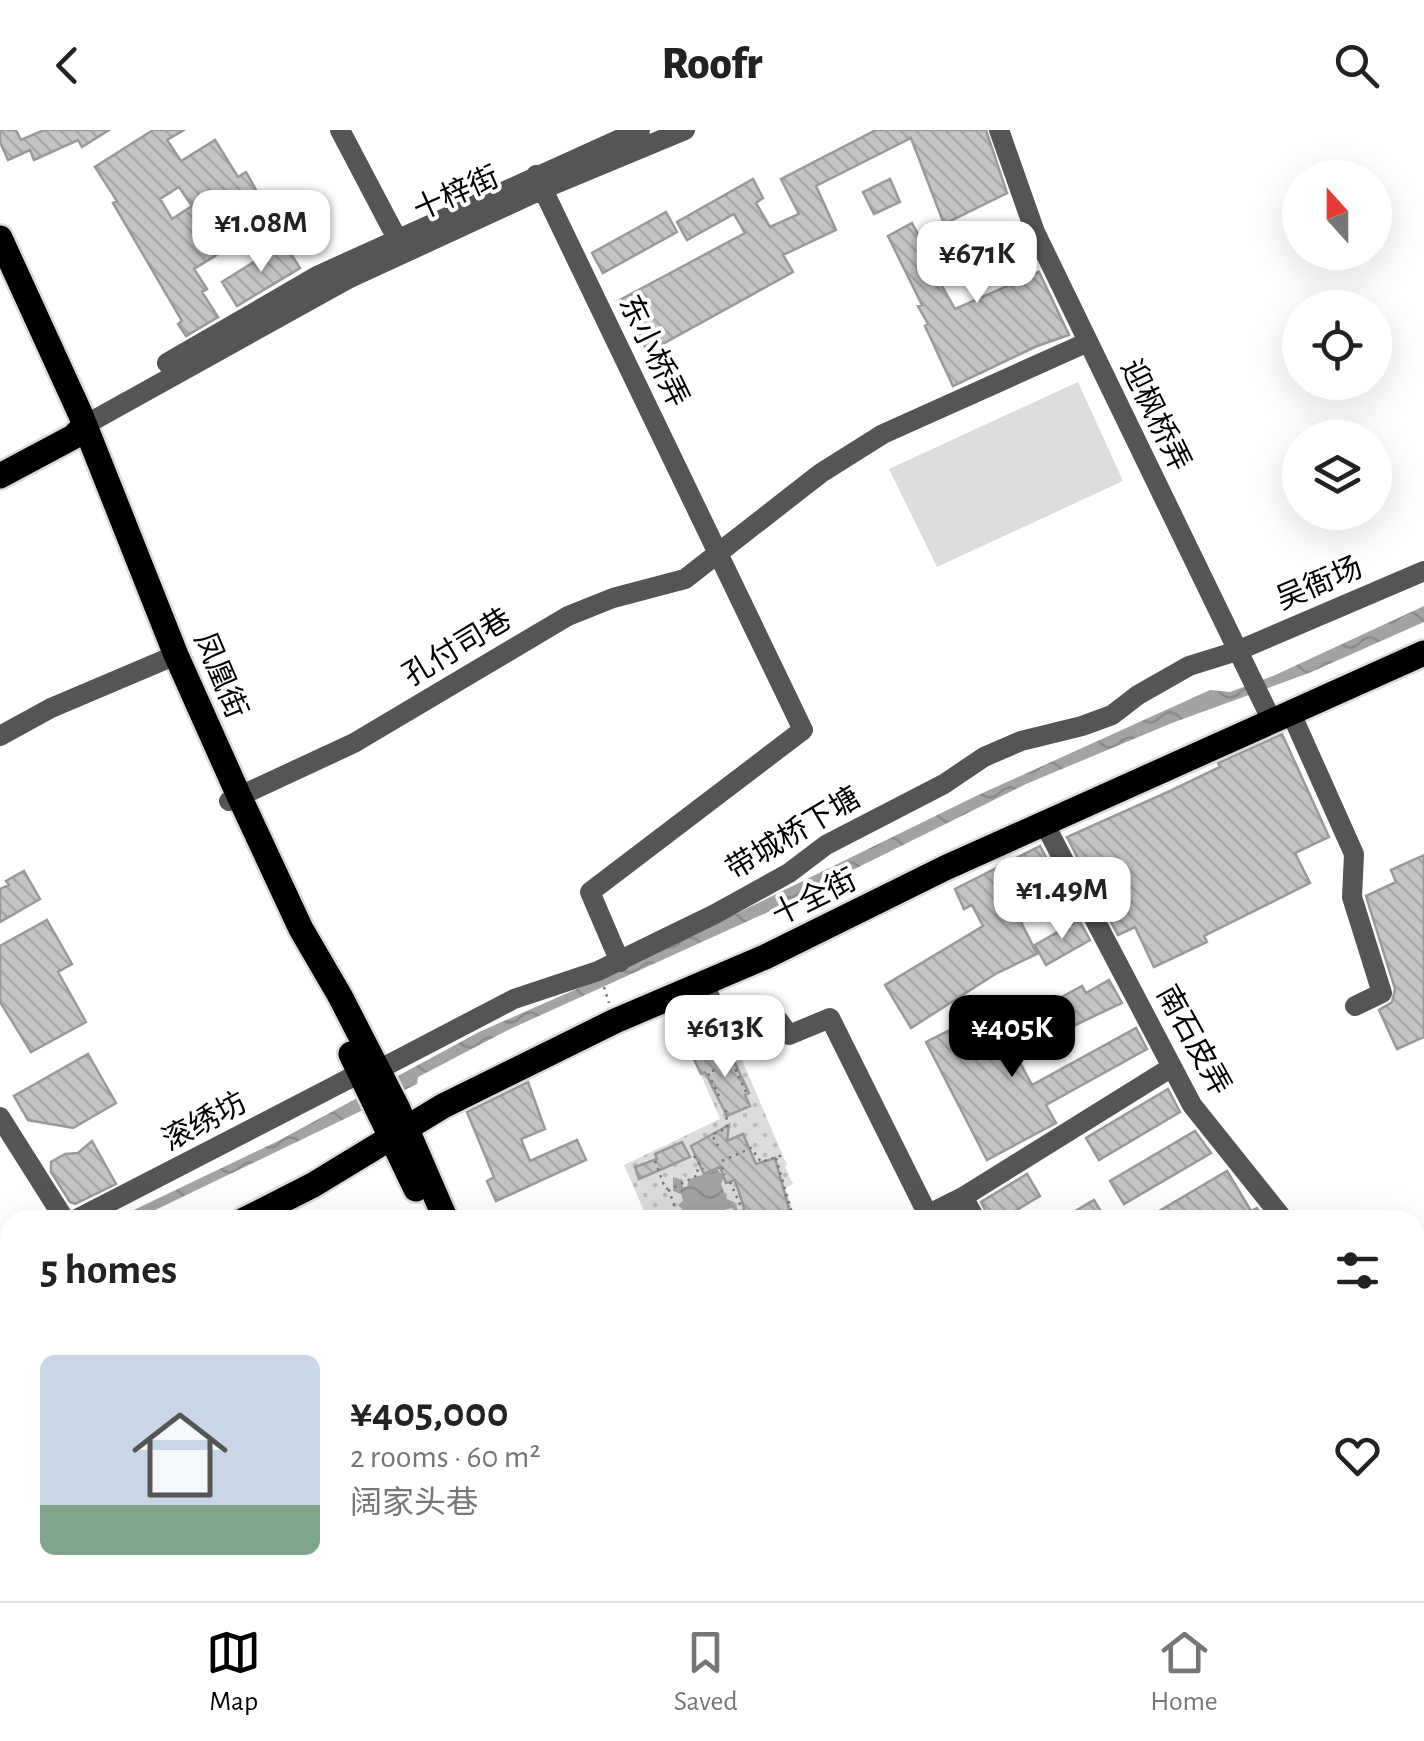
<!DOCTYPE html>
<meta charset="utf-8">
<style>
body{margin:0;font-family:"Alegreya Sans","Noto Sans SC",sans-serif;background:#f6f6f6;color:#222;height:100vh;display:flex;flex-direction:column;font-size:38px;white-space:nowrap}
*{box-sizing:border-box;margin:0}
p{font-size:32px;color:#767676}
.icon{flex:none;width:55px;height:55px;fill:none;stroke:currentColor;stroke-width:2;stroke-linecap:round;stroke-linejoin:round}
.map{position:relative;flex:1;overflow:hidden}
.sheet{position:absolute;left:0px;top:1080px;width:1425px;height:392px;display:flex;flex-direction:column;background:#fff;border-radius:30px 30px 0 0;box-shadow:0 10px 40px #0002}
.sheet>*{flex:none}
.needle{width:65px;rotate:339deg}
.tools{position:absolute;left:1282px;top:30px;display:grid;gap:20px}
.tools a{display:grid;place-items:center;width:110px;height:110px;border-radius:50%;background:#fff;box-shadow:0 10px 40px #0002;font-size:50px}
.price{position:absolute;translate:-50% -85px;padding:0 22px;border-radius:20px;background:#fff;color:#222;font-size:32px;line-height:65px;filter:drop-shadow(0 2px 5px #0008)}
.price::after{content:'';position:absolute;left:50%;top:60px;width:30px;height:22px;margin-left:-15px;background:inherit;clip-path:polygon(0 0,100% 0,50% 100%)}
.price.current{background:#000;color:#fff}
ul{padding:0;list-style:none}
li{display:flex;align-items:center;gap:30px;height:250px;padding:0 40px}
li+li{border-top:2px solid #e0e0e0}
li span{display:grid;place-items:center;flex:none;width:280px;height:200px;border-radius:15px;color:#555}
li>.icon{margin-inline-start:auto}
span .icon{width:120px;height:120px;fill:#fffc;stroke-width:1}
li b{font-size:42px}
h2{display:flex;justify-content:space-between;align-items:center;height:120px;padding:0 40px;font-size:42px}
header{display:flex;justify-content:space-between;align-items:center;height:130px;padding:0 40px;background:#fff;font-size:45px;font-weight:800}
.tabs{display:flex;justify-content:space-around;align-items:center;height:140px;border-top:2px solid #e0e0e0;background:#fff;font-size:28px;color:#767676}
.tabs a{display:grid;justify-items:center;gap:5px}
.tabs .current{color:#000}
.map>svg:first-child{display:block}
</style>
<header><svg class="icon" aria-label="back" viewBox="0 0 24 24"><path d="M15 5l-7 7 7 7"/></svg>Roofr<svg class="icon" aria-label="search" viewBox="0 0 24 24"><circle cx="10" cy="10" r="6"/><path d="M15 15l6 6"/></svg></header>
<div class="map">
<svg width="1424" height="1471" viewBox="0 0 1424 1471">
<defs>
<pattern id="garden-dots" width="8" height="8" patternUnits="userSpaceOnUse" patternTransform="scale(2.5)"><rect width="8" height="8" fill="#dcdcdc"/><path d="M2 2h.1M6 6h.1" fill="none" stroke="#bbb" stroke-width="1.8" stroke-linecap="round"/></pattern>
<pattern id="water-waves" width="16" height="10" patternUnits="userSpaceOnUse" patternTransform="scale(2.5)"><rect width="16" height="10" fill="#a3a3a3"/><path d="M0 5q4-4 8 0t8 0" fill="none" stroke="#8b8b8b"/></pattern>
<pattern id="building-back-hatch" width="6" height="6" patternUnits="userSpaceOnUse" patternTransform="scale(2.5)"><rect width="6" height="6" fill="#c4c4c4"/><path d="M-1 5l2 2M0 0l6 6M5-1l2 2" fill="none" stroke="#a7a7a7"/></pattern>
</defs>
<rect width="100%" height="100%" fill="#fff"/>
<path fill="#dcdcdc" d="M1078,252L1123,351L937,437L889,339Z"/>
<path fill="url(#garden-dots)" d="M726,914L735,932L742,930L787,1035L785,1037L793,1054L785,1058L796,1090H677L675,1086L648,1090L624,1035L720,989L694,929Z"/>
<path fill="url(#water-waves)" d="M1424,476V492L1309,543L1172,593L1026,654L770,781L508,900L418,947L417,954L149,1083L134,1090H113L276,1012L479,902L638,832L976,666L1210,560L1230,562L1273,546Z
M718,1040L724,1048L721,1054L727,1069L734,1072L743,1090L732,1078L683,1090L685,1082L678,1075L683,1071L681,1064L673,1061V1047L683,1050V1057H687L689,1049Z"/>
<path fill="url(#building-back-hatch)" stroke="#999" stroke-width="2.5" fill-rule="evenodd" d="M0,0H16L21,10L44,0H109L82,17L78,10L34,30L30,20L8,30L0,12Z
M153,0H184L167,10L181,31L215,10L238,47L246,42L273,90L194,139L207,159L202,162L218,187L186,206L178,194L182,191L113,73L117,71L95,37ZM179,57L192,76L172,89L160,69Z
M876,0H986L1007,63L944,94L911,8L816,56L836,100L783,125L793,142L648,222L618,171L745,103L734,84L687,110L677,92L753,49L763,68L756,73L770,97L799,84L781,49Z
M890,49L900,72L874,84L863,62Z
M666,82L677,102L603,143L592,123Z
M912,93L932,130L999,96L1012,121L942,156L955,179L1039,142L1069,205L1037,216L953,256L925,196L928,194L918,176L922,175L888,106Z
M284,113L300,138L237,176L222,152Z
M1282,604L1329,707L1295,723L1310,753L1204,806L1207,812L1154,837L1135,797L1118,805L1067,707L1170,661L1220,637L1218,633Z
M1040,716L1069,770L1021,792L1037,824L997,843L911,898L885,855L983,796L972,775L964,779L955,759Z
M1424,725V907L1397,919L1379,880L1392,872L1395,859L1366,766L1396,752L1391,740Z
M24,741L40,769L0,792V759L9,755L6,751Z
M47,790L72,834L58,842L86,892L31,922L0,872V816Z
M1079,790L1090,810L1046,835L1035,815Z
M1109,850L1122,873L1073,896L1058,869L1082,856L1086,863Z
M996,877L1008,901L1004,903L1032,955L1136,898L1147,919L1046,975L1056,993L987,1030L926,912Z
M718,918L723,924L731,925L749,963L745,965L750,976L727,986L705,942L701,944L694,929Z
M88,924L116,973L73,998L28,990L14,966Z
M528,952L545,999L521,1009L530,1031L577,1010L586,1030L496,1071L487,1051L494,1047L467,982Z
M1168,959L1180,982L1099,1030L1086,1008Z
M729,995L727,1011L743,1004L756,1034L775,1028L792,1090H748L735,1050L726,1053L720,1037L704,1044L691,1016Z
M1195,1001L1211,1023L1124,1074L1110,1051Z
M92,1011L116,1054L75,1074L70,1072L51,1042V1032L65,1024L78,1023Z
M682,1012L690,1027L639,1049L635,1037L657,1029L655,1024Z
M1227,1041L1251,1081L1257,1078L1266,1090H1144Z
M1027,1044L1040,1066L1000,1090H990L981,1072Z
M1094,1070L1106,1090H1060Z"/>
<g fill="none" stroke-linecap="round" stroke-linejoin="round">
<defs>
<path id="major" d="M0,108L80,283L176,525L239,666L301,799L340,866L398,979L446,1090
M0,346L73,307L85,295
M351,924L416,1059
M244,1090L313,1055L443,976L615,891L765,827L945,738L1424,523
M0,1209L10,1204
M593,1462L596,1471"/>
</defs>
<use href="#major" stroke="#dbdbdb" stroke-width="30"/>
<path stroke="#777" stroke-width="2.5" stroke-dasharray="2.5 5" stroke-linecap="butt" d="M604,857L609,873
M719,966L708,943L732,932L747,964
M718,1016L712,1005L727,998L726,980
M694,1026L703,1039
M776,1028L794,1090
M655,1031L665,1058L668,1059
M722,1031L751,1018L761,1032L783,1025
M722,1037L725,1045
M730,1052L747,1090
M679,1090L669,1060L698,1045L697,1036
M692,1090L705,1087"/>
<path stroke="#555" stroke-width="20" d="M340,0L402,118
M999,0L1035,102L1272,591
M536,45L803,600L590,762L620,832
M167,233L319,145L640,0
M85,295L348,149L543,59L685,0
M1291,583L1354,724L1352,767L1382,863L1355,876
M0,606L51,578L176,525
M229,671L354,613L568,486L613,468L685,449L821,343L883,304L1088,212
M1044,693L1192,975L1284,1090
M704,854L730,912L779,891L789,905L830,888L928,1085
M378,940L514,869L598,841L715,784L789,743L826,715L944,654L984,627L1021,611L1082,596L1112,585L1138,565L1189,536L1237,521L1424,441
M0,987L65,1090
M963,1067L976,1090
M75,1090L360,943
M917,1090L963,1067L1172,937
M0,1127L10,1122
M1415,1233L1424,1230
M208,1462V1471
M1016,1462L1020,1471"/>
<use href="#major" stroke="#000" stroke-width="25"/>
</g>
<g text-anchor="middle" stroke-width="8" stroke-linejoin="round" paint-order="stroke">
<g font-size="30" fill="#000" stroke="#fff">
<text transform="translate(456 63) rotate(-24)" y="10">十梓街</text>
<text transform="translate(654 221) rotate(64)" y="10">东小桥弄</text>
<text transform="translate(1156 285) rotate(64)" y="10">迎枫桥弄</text>
<text transform="translate(1319 453) rotate(-23)" y="10">吴衙场</text>
<text transform="translate(457 517) rotate(-31)" y="10">孔付司巷</text>
<text transform="translate(221 545) rotate(67)" y="10">凤凰街</text>
<text transform="translate(793 703) rotate(-31)" y="10">带城桥下塘</text>
<text transform="translate(814 767) rotate(-26)" y="10">十全街</text>
<text transform="translate(1194 910) rotate(61)" y="10">南石皮弄</text>
<text transform="translate(204 991) rotate(-28)" y="10">滚绣坊</text>
</g>
</g>
</svg>
<div class="tools">
<a><svg class="needle" viewBox="-14 -14 28 28"><path d="M0-13l5 13h-10z" fill="#e53935"/><path d="M0 13l5-13h-10z" fill="#767676"/></svg></a>
<a><svg class="icon" aria-label="locate" viewBox="0 0 24 24"><circle cx="12" cy="12" r="6"/><path d="M12 2v4M12 18v4M2 12h4M18 12h4"/></svg></a>
<a><svg class="icon" aria-label="layers" viewBox="0 0 24 24"><path d="M12 4l9 5-9 5-9-5zM3 14l9 5 9-5"/></svg></a>
</div>
<b class="price" style="left:261px;top:145px">¥1.08M</b>
<b class="price" style="left:977px;top:176px">¥671K</b>
<b class="price" style="left:1062px;top:812px">¥1.49M</b>
<b class="price" style="left:725px;top:950px">¥613K</b>
<b class="price current" style="left:1012px;top:950px">¥405K</b>
<section class="sheet">
<h2>5 homes<svg class="icon" aria-label="filters" viewBox="0 0 24 24"><path d="M4 7h16M4 17h16"/><circle cx="9" cy="7" r="2"/><circle cx="15" cy="17" r="2"/></svg></h2>
<ul>
<li><span style="background:linear-gradient(#c9d6e8 75%,#7fa58c 0)"><svg class="icon" aria-label="home" viewBox="0 0 24 24"><path d="M3 11l9-7 9 7M6 9v11h12V9"/></svg></span><div><b>¥405,000</b><p>2 rooms · 60 m²</p><p>阔家头巷</p></div><svg class="icon" aria-label="heart" viewBox="0 0 24 24"><path d="M12 20l-8-8c-3-5 5-10 8-4 3-6 11-1 8 4z"/></svg></li>
</ul>
</section>
</div>
<nav class="tabs">
<a class="current"><svg class="icon" aria-label="map" viewBox="0 0 24 24"><path d="M3 6l6-2 6 2 6-2v14l-6 2-6-2-6 2zM9 4v14M15 6v14"/></svg>Map</a>
<a><svg class="icon" aria-label="saved" viewBox="0 0 24 24"><path d="M7 4h10v16l-5-4-5 4z"/></svg>Saved</a>
<a><svg class="icon" aria-label="home" viewBox="0 0 24 24"><path d="M3 11l9-7 9 7M6 9v11h12V9"/></svg>Home</a>
</nav>
